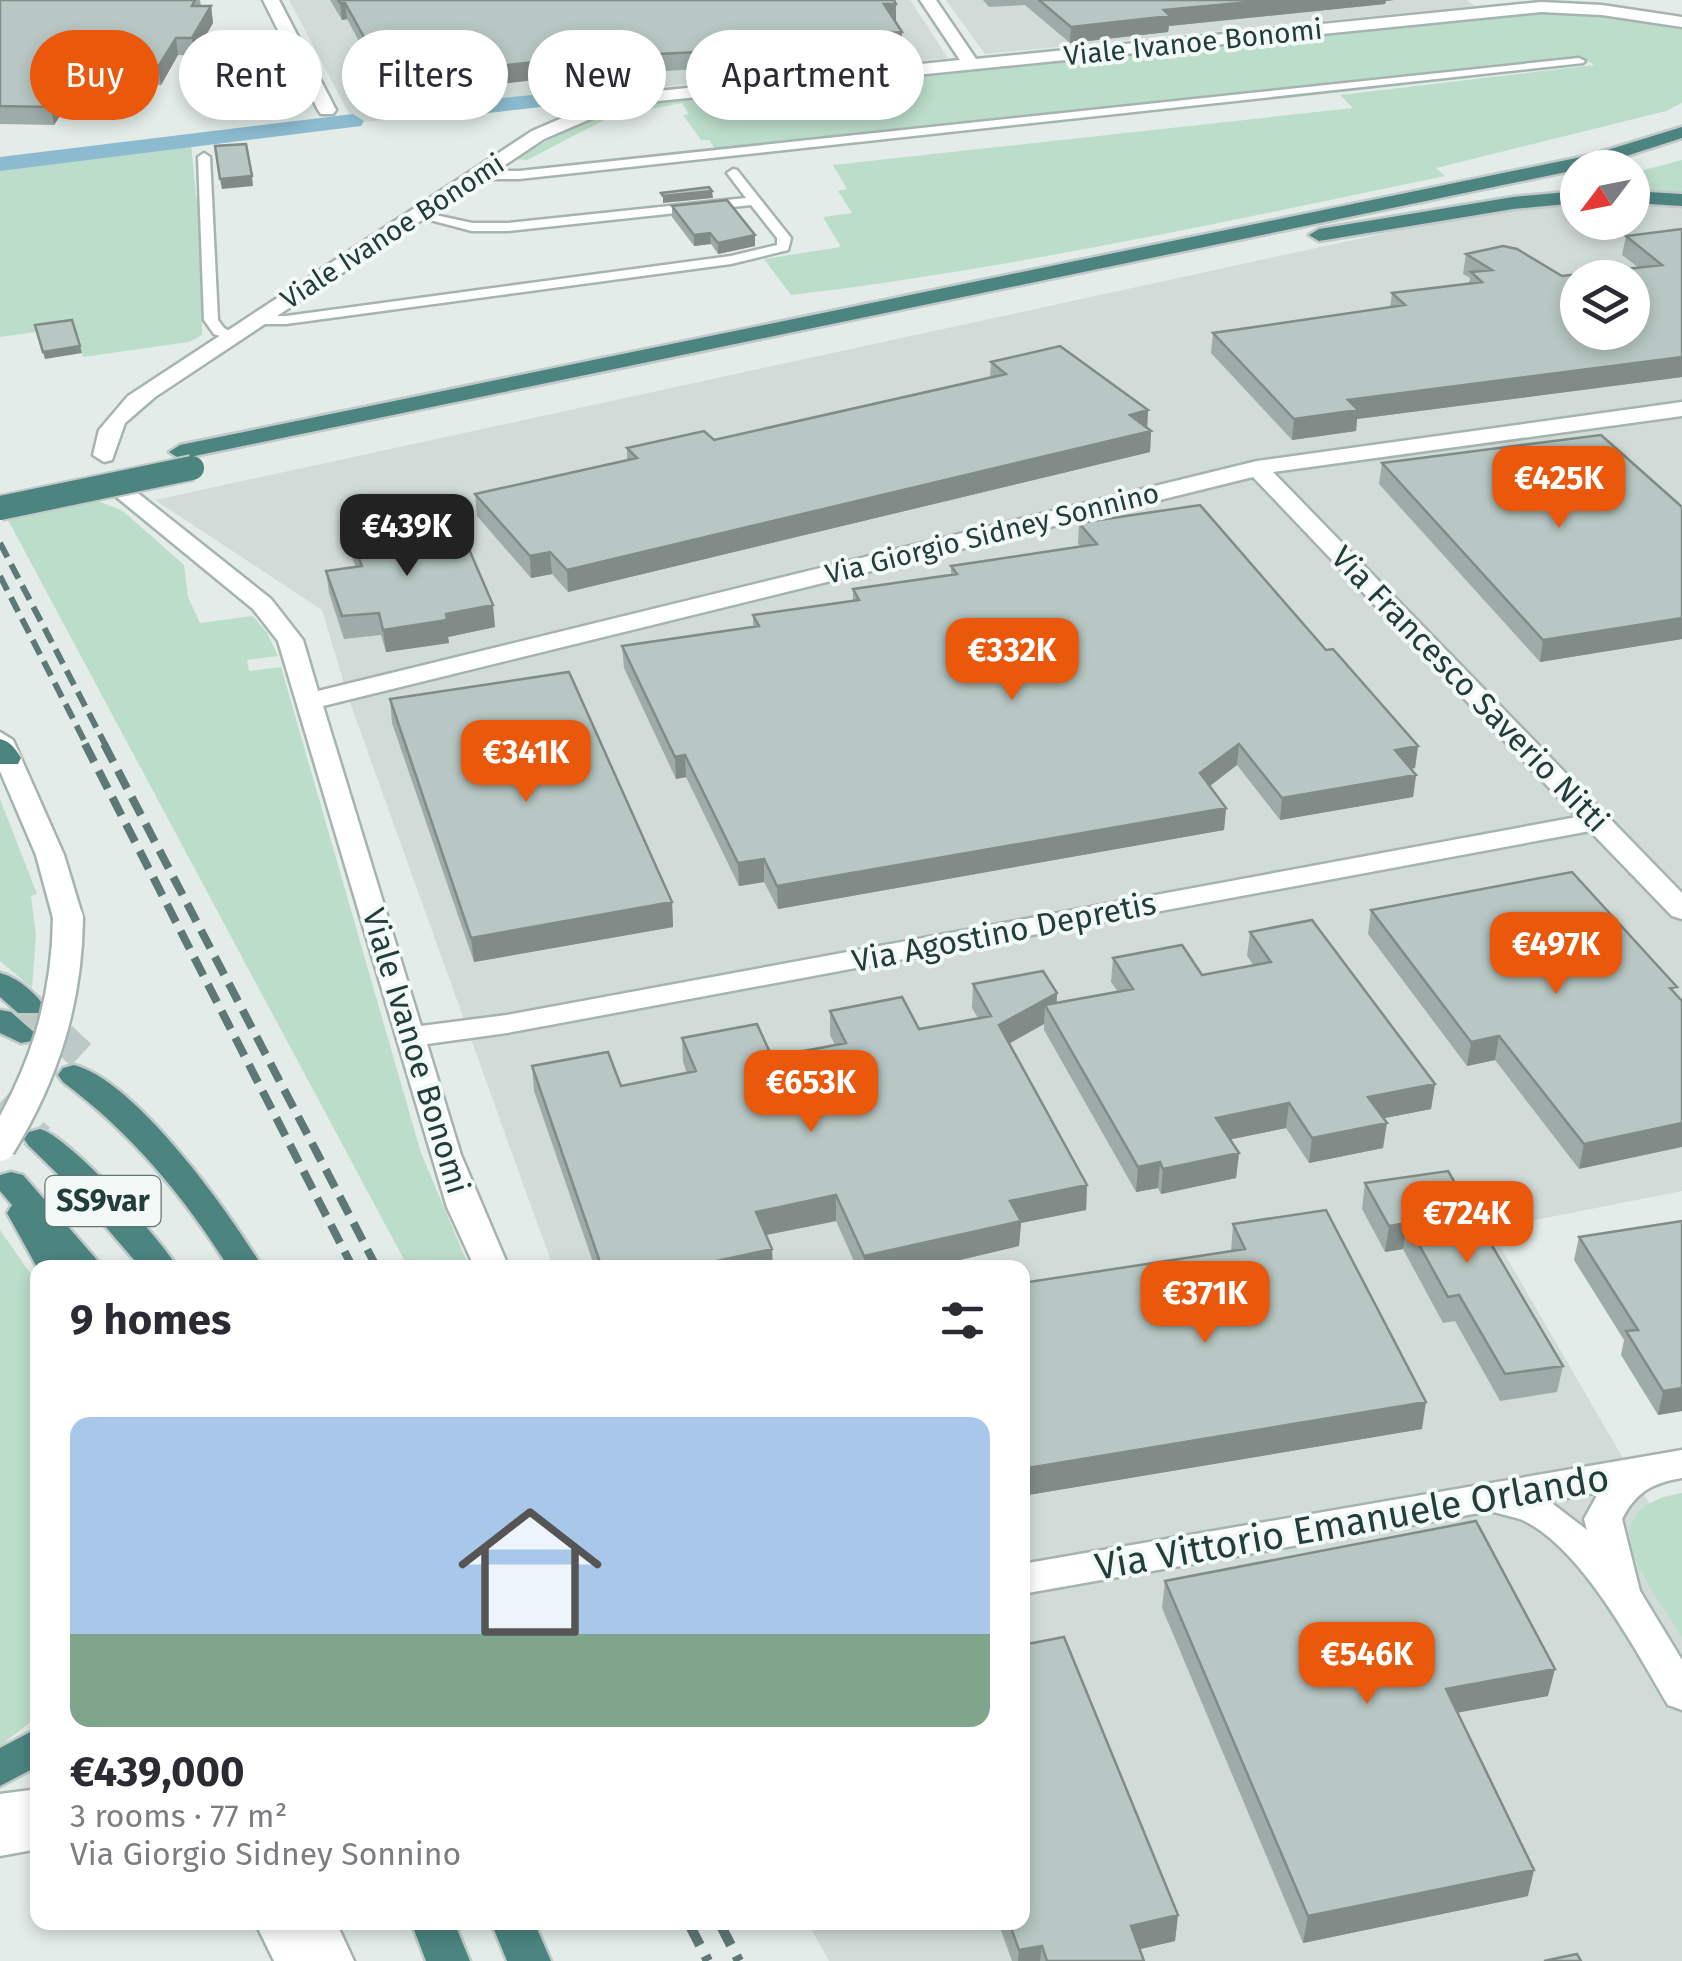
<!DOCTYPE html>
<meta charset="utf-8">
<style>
body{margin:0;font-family:"Fira Sans",sans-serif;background:#f7f7f7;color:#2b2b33;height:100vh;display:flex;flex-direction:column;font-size:38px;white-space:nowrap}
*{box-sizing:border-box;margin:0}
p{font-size:32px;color:#7c7c81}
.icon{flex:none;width:55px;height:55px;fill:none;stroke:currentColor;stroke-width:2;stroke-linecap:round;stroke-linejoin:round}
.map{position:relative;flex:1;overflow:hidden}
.sheet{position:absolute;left:30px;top:1260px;width:1000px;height:670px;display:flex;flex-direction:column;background:#fff;border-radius:20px;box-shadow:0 5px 15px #0003}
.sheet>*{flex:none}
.guide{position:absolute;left:30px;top:30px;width:1000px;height:90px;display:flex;gap:20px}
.needle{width:65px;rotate:238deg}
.tools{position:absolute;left:1560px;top:150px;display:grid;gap:20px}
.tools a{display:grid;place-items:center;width:90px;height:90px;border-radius:50%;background:#fff;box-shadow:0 5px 15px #0003;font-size:50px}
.price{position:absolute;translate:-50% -85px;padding:0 22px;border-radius:20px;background:#ea580c;color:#fff;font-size:32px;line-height:65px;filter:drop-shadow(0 2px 5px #0008)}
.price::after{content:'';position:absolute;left:50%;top:60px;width:30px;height:22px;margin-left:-15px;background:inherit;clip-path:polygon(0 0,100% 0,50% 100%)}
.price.on{background:#222;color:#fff}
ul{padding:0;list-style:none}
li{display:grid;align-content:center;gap:20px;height:530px;padding:0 40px}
li span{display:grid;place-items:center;height:310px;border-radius:20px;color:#555}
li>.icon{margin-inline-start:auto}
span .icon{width:180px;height:180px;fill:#fffc;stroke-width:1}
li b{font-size:42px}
h2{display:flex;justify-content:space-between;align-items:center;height:120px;padding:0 40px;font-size:42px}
.tag{padding:0 35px;border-radius:45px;background:#fff;box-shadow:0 5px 15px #0003;font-size:35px;line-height:90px}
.tag.on{background:#ea580c;color:#fff}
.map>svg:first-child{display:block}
</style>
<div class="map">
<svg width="1682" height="1961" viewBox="0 0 1682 1961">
<rect width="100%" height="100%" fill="#e3ece9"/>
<path fill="#d1dcd9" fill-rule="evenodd" d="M289,0H910L948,58L550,98L552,103L354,123Z
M946,0H1467L1475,6L985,54Z
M1633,200L1682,203V1191L1490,1229L1660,1522L1682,1519V1961H829L808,1923L1022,1922V1268L553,1267L348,697L322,610L155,500L1496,209L1577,201L1578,222H1632ZM1578,278H1632V332H1578Z"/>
<path fill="#bcddca" d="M1540,11H1567L1682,25V103L1666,111L1436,168L1445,176C1228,221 1010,269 791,295L764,259L841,247L823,217L852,213L838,191L847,189L833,165L1353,108L1340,95L1594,65L1581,56L715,149L709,140H701L683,115L689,114L682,103L610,117L527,160L514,159L583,121L668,99Z
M191,143L196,197L203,201L202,335L189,342L83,357L72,327L0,337V166Z
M1682,160V196L1633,193V173Z
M98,501L123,511L184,565L188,597L200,623L253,616L267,633L278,656L247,660L249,671L281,667L421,1153L469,1267H408L8,520Z
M0,799L37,894L31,896L36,935L32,988L0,961Z
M0,1230L37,1283L38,1716L0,1746Z
M1682,1493V1637C1652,1587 1582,1510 1682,1493Z"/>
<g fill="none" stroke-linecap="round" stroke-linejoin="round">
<path fill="#8cbbd0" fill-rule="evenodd" d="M550,93L561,100L558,105L436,119L425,112L436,105Z
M353,114L364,121L361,126L0,171V157Z"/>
<path stroke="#bdc9c6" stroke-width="30" stroke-dasharray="30 15" stroke-linecap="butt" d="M29,1006L81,1055
M0,1103L40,1139"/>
<defs>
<path id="service" d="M1579,58L1585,61L1583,63L519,179H477L471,175L477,171H519Z
M204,153L210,157L218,320L224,328L238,336L231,340L214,334L204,320L198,157Z
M733,169L737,170L791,238L788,250L731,264L286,324H256L249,320L256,316H286L731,256L777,245V238L751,205L507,231H472L411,215L417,211L472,223H507L746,198L727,173Z"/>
<path id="minor" d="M263,0H279L336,110L333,114H321L318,110Z
M920,0H936L976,59L1541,2L1602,5L1682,17V27L1602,15L1541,12L658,101L602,114L544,139L155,397L125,423L112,460L104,462L93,455L99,430L128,396L532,131L590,106L658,91L960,60Z
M1682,402V416L1273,472L1682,893V919L1672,916L1590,831L507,1033L427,1044L461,1155L509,1268H475L447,1207L278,641L253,609L114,495L126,488L134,490L271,599L303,640L318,691L1257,461ZM1253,477L1577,817L507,1015L421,1026L323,706Z
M1682,1450V1478C1652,1483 1636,1492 1622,1519L1640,1591L1682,1660V1710L1668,1705C1636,1651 1580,1544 1520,1519C1511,1516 1499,1514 1490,1511L1022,1594V1564ZM1599,1492L1584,1519L1587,1530L1549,1501Z"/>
<path id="tertiary" d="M0,732L13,740L64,855L83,918L78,924H58L53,918L36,855L0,771Z
M38,1789V1849L0,1856V1794Z
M255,1922H336L354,1961H274Z"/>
<path id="trunk" d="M1682,127V138L1595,166L180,459L169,452L180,445L1591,155Z
M1578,191V203L1513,209L1319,241L1309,235L1319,229L1513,197Z
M1632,191L1682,194V206L1632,203Z
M0,739C11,742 15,748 21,758L18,764H0Z
M0,973C16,977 35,992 44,1006L40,1013H18L0,997Z
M0,1010L11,1012L36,1034L32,1041L21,1043L0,1033Z
M74,1065C136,1081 230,1213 263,1268H229C183,1195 131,1133 63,1082L58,1075L63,1068Z
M40,1129C70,1137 160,1238 178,1268H141L74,1190L29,1146L24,1139L29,1132Z
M11,1172L23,1175L104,1268L38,1269L7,1213L12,1205L0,1191V1175Z
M38,1728V1766L0,1786V1748Z
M411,1922H454L470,1961H426Z
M491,1922H534L551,1961H507Z"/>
</defs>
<use href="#service" stroke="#a6b4b1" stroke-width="5"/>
<use href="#minor" stroke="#a6b4b1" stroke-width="5"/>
<use href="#tertiary" stroke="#a6b4b1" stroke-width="5"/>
<use href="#trunk" stroke="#c1c9c8" stroke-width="5"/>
<use href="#service" fill="#fff" fill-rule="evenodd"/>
<use href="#minor" fill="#fff" fill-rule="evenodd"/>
<use href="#tertiary" fill="#fff" fill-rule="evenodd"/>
<use href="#trunk" fill="#4c8480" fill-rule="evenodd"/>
<path stroke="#5e7875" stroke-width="6" stroke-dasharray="16 8" stroke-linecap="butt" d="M0,543L106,746
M0,576L87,746"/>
<path stroke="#5e7875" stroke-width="8" stroke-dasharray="20 10" stroke-linecap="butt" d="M85,744L353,1268
M104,744L377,1268"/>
<path stroke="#5e7875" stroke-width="10" stroke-dasharray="26 12" stroke-linecap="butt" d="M688,1922L708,1961
M719,1922L739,1961"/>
<defs>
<path id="tertiary-bridge" d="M0,1146C44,1074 67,1002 68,918"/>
<path id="trunk-bridge" d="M0,508L192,468"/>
</defs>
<use href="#tertiary-bridge" stroke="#a6b4b1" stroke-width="35" stroke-linecap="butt"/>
<use href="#trunk-bridge" stroke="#c1c9c8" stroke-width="28" stroke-linecap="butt"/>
<use href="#tertiary-bridge" stroke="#fff" stroke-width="30"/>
<use href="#trunk-bridge" stroke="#4c8480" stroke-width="24"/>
</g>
<path fill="#9eaba8" d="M0,0H200L201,6H211L213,23L194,56L178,55L161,85L81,84L54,125L0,124Z
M330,0H894L896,4L895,20L902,49L718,63V68L561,77L426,92L427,103L378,108L360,74L358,57L367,56L347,19L342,20Z
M983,0H1394L1386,1L1385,4L1169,26L1168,32L1070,43L1025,5L989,7Z
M672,206L755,235V246L718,254L711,244L694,246L672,217Z
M1682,229V377L1357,419L1356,431L1292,440L1211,353L1213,333L1390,308L1392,293L1469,284L1470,278L1463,274L1466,254L1562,276L1638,267L1622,255L1626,236Z
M991,362L1148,410L1147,428L1151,431L1150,452L568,592L552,574L531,578L477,516L475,494L627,460V448L714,440L990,378Z
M1382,463L1682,507V639L1540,662L1379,484Z
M1079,523L1326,650L1418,746L1415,768L1411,769L1416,775L1413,797L1280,820L1237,765L1210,786L1226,808L1224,830L778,909L764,882L739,886L686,777L676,779L624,668L622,646L753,627V615L853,601V589L951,575V566L1081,546L1078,544Z
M348,533L439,552L495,627L448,637L449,643L386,652L381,635L344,639L329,593L326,571L356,567L351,555Z
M390,699L672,902L673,927L474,962L392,723Z
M1371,910L1675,994L1579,1169L1495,1060L1467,1066L1368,934Z
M1250,932L1435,1084L1431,1109L1384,1118L1383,1148L1309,1163L1286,1128L1230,1139L1239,1153L1236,1178L1161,1194L1158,1188L1136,1192L1044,1030V1024L1009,1043L1087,1185L1086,1210L1021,1223L1019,1246L926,1268H857L836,1221L766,1235L773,1268H595L534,1091L532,1066L621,1086L687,1073L683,1062L682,1038L772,1057L835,1045L830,1035V1011L919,1029L978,1018L972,1008L973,984L1057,993L1056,1003L1118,992L1111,982L1113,958L1202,975L1254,966L1247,956Z
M1365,1183L1563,1366L1557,1392L1500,1401L1455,1321L1443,1323L1403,1249L1385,1252L1362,1209Z
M1682,1221V1411L1658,1415L1621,1355L1624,1340L1574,1260L1579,1237Z
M1233,1224L1422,1429L1022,1496L1231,1251Z
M1165,1581L1548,1696L1457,1712L1528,1896L1303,1943L1162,1608Z
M1178,1915L1175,1941L1139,1949L1144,1961H1012L998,1922Z"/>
<path fill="#818b88" d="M1271,0H1394L1386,1L1385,4L1169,26L1168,32L1070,43L1071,27L1164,10Z
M340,3H345L347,19L342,20Z
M884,4H896V20L884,21Z
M211,6L213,23L194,56L192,38Z
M902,32V49L718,63L717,51L715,46Z
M176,38L178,55L161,85L158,67Z
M560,59L561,77L426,92L427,103L378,108L377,91L419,75Z
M78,67L81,84L54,125L51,107Z
M252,176L253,186L222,189L220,179Z
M712,191L713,198L663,203V196Z
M710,233L711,244L694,246V235Z
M755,235V246L718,254V243Z
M80,346L82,353L45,359L43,352Z
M1682,357V377L1357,419L1356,431L1292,440L1294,419L1348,400Z
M1148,410L1147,431L1130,415Z
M1151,431L1150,452L568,592L567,570Z
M550,552L552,574L531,578L530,556Z
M493,605L495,627L448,637L449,643L386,652L383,630Z
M1682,618V639L1540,662L1543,640Z
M1239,744L1237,765L1198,795L1200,773Z
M1418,746L1415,768L1392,772L1395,750Z
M685,755L686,777L676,779L675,757Z
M1416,775L1413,797L1280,820L1282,798Z
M1226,808L1224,830L778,909L777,886Z
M764,859V882L739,886L738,863Z
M672,902L673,927L474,962L471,938Z
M1057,993L1056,1017L1045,1005L1044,1024L998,1050L999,1025Z
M1499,1036L1495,1060L1467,1066L1471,1042Z
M1435,1084L1431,1109L1365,1122L1368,1097Z
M1289,1103L1286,1128L1213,1143L1216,1118Z
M1387,1123L1383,1148L1309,1163L1312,1138Z
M1682,1123V1147L1579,1169L1584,1144Z
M1239,1153L1236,1178L1161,1194L1163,1169Z
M1160,1162L1158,1188L1136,1192L1138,1167Z
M1087,1185L1086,1210L1021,1223L1019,1246L926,1268H864V1256L1010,1201Z
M836,1195V1221L756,1237V1212Z
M1407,1223L1403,1249L1385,1252L1389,1226Z
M772,1249L773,1268H684Z
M1682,1388V1411L1658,1415L1663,1391Z
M1426,1402L1422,1429L1022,1496V1469Z
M1555,1669L1548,1696L1440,1716L1446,1689Z
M1534,1870L1528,1896L1303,1943L1308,1916Z
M1178,1915L1175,1941L1128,1952L1131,1926Z
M1042,1946L1040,1961H1018L1019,1950Z"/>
<path fill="#b8c7c3" stroke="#818b88" stroke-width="2.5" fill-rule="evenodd" d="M0,0H195L192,6H211L192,38H176L158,67H78L51,107L0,106Z
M338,0H894L896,4H884L902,32L715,46L717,51L560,59L419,75L425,85L377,91L358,57L374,55L345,3H340Z
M1039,0H1271L1164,10L1170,16L1071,27Z
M246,144L252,176L220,179L215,146Z
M709,187L712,191L663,196L661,193Z
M727,200L755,235L718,243L710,233L694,235L672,206Z
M1682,229V357L1348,400L1358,410L1294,419L1213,333L1405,305L1392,293L1482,282L1471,272L1492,270L1466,254L1503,246L1517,249L1562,276L1662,265L1626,236ZM1578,278H1632V332H1578Z
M72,320L80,346L43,352L35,325Z
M1060,346L1148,410L1130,415L1151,431L567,570L550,552L530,556L475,494L637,458L627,448L704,431L714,440L1006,374L991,362Z
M1601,435L1682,507V618L1543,640L1382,463Z
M1200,505L1326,650L1333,649L1418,746L1395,750L1416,775L1282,798L1239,744L1200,773L1226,808L777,886L764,859L738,863L685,755L675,757L622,646L759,626L753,615L859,600L853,589L957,574L951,566L1097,544L1079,523Z
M426,523L439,552L469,549L493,605L446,614L447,620L383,630L379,613L342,616L326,571L362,566L348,533Z
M569,672L672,902L471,938L390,699Z
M1572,872L1677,987L1670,988L1682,1001V1123L1584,1144L1499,1036L1471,1042L1371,910Z
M1312,920L1435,1084L1368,1097L1387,1123L1312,1138L1289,1103L1216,1118L1239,1153L1163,1169L1160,1162L1138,1167L1045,1005L1133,989L1113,958L1182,945L1202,975L1271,962L1250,932Z
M1043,971L1057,993L999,1025L1087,1185L1010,1201L1021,1221L864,1256L836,1195L756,1212L772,1249L684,1268H602L532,1066L608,1052L621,1086L696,1071L682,1038L757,1024L772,1057L846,1043L830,1011L902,997L919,1029L991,1016L973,984Z
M1448,1171L1563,1366L1505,1374L1459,1295L1448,1297L1407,1223L1389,1226L1365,1183Z
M1326,1210L1426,1402L1022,1469V1283L1245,1249L1233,1224Z
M1682,1221V1388L1663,1391L1626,1331L1638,1330L1579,1237Z
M1476,1521L1555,1669L1446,1689L1534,1870L1308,1916L1165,1581Z
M1064,1637L1178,1915L1131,1926L1144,1961H1047L1042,1946L1019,1950L1009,1922H1022V1645Z
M1577,1954L1581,1961H1544Z"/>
<g text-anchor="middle" stroke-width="8" stroke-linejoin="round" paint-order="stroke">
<g font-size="28" fill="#233d3a" stroke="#f3f9f7">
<text transform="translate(1193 42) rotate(-6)" y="10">Viale Ivanoe Bonomi</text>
<text transform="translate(392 231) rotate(-33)" y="10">Viale Ivanoe Bonomi</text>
<text transform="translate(992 533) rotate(-14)" y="10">Via Giorgio Sidney Sonnino</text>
</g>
<rect fill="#f3f9f7" stroke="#617573" stroke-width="2.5" x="45.5" y="1176" width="115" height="50" rx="8"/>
<g font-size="30" font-weight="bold" fill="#233d3a">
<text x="103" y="1211">SS9var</text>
</g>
<g font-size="32" fill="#233d3a" stroke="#f3f9f7">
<text transform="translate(1470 689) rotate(46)" y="11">Via Francesco Saverio Nitti</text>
<text transform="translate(1004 932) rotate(-11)" y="11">Via Agostino Depretis</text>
<text transform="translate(416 1051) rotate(73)" y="11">Viale Ivanoe Bonomi</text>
</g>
<g font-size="38" fill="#233d3a" stroke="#f3f9f7">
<text transform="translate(1352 1522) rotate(-10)" y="13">Via Vittorio Emanuele Orlando</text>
</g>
</g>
</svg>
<div class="tools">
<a><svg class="needle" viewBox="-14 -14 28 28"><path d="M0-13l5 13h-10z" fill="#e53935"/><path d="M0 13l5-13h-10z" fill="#7c7c81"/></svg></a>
<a><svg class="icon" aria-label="layers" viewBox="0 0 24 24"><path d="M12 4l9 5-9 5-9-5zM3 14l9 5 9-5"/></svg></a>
</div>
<b class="price" style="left:1559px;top:531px">€425K</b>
<b class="price on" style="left:407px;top:579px">€439K</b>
<b class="price" style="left:1012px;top:703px">€332K</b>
<b class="price" style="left:526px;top:805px">€341K</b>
<b class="price" style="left:1556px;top:997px">€497K</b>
<b class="price" style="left:811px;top:1135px">€653K</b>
<b class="price" style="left:1467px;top:1266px">€724K</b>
<b class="price" style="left:1205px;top:1346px">€371K</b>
<b class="price" style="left:1367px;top:1707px">€546K</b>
<div class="guide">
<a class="tag on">Buy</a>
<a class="tag">Rent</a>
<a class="tag">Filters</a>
<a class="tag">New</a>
<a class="tag">Apartment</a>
</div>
<section class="sheet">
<h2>9 homes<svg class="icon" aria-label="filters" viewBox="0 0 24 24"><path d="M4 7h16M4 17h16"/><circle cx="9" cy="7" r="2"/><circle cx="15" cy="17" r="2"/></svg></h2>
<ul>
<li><span style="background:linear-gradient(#a9c7e8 70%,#7fa58c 0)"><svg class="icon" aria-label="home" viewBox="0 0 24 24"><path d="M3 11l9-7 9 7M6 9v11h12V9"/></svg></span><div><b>€439,000</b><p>3 rooms · 77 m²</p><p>Via Giorgio Sidney Sonnino</p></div></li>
</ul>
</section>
</div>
